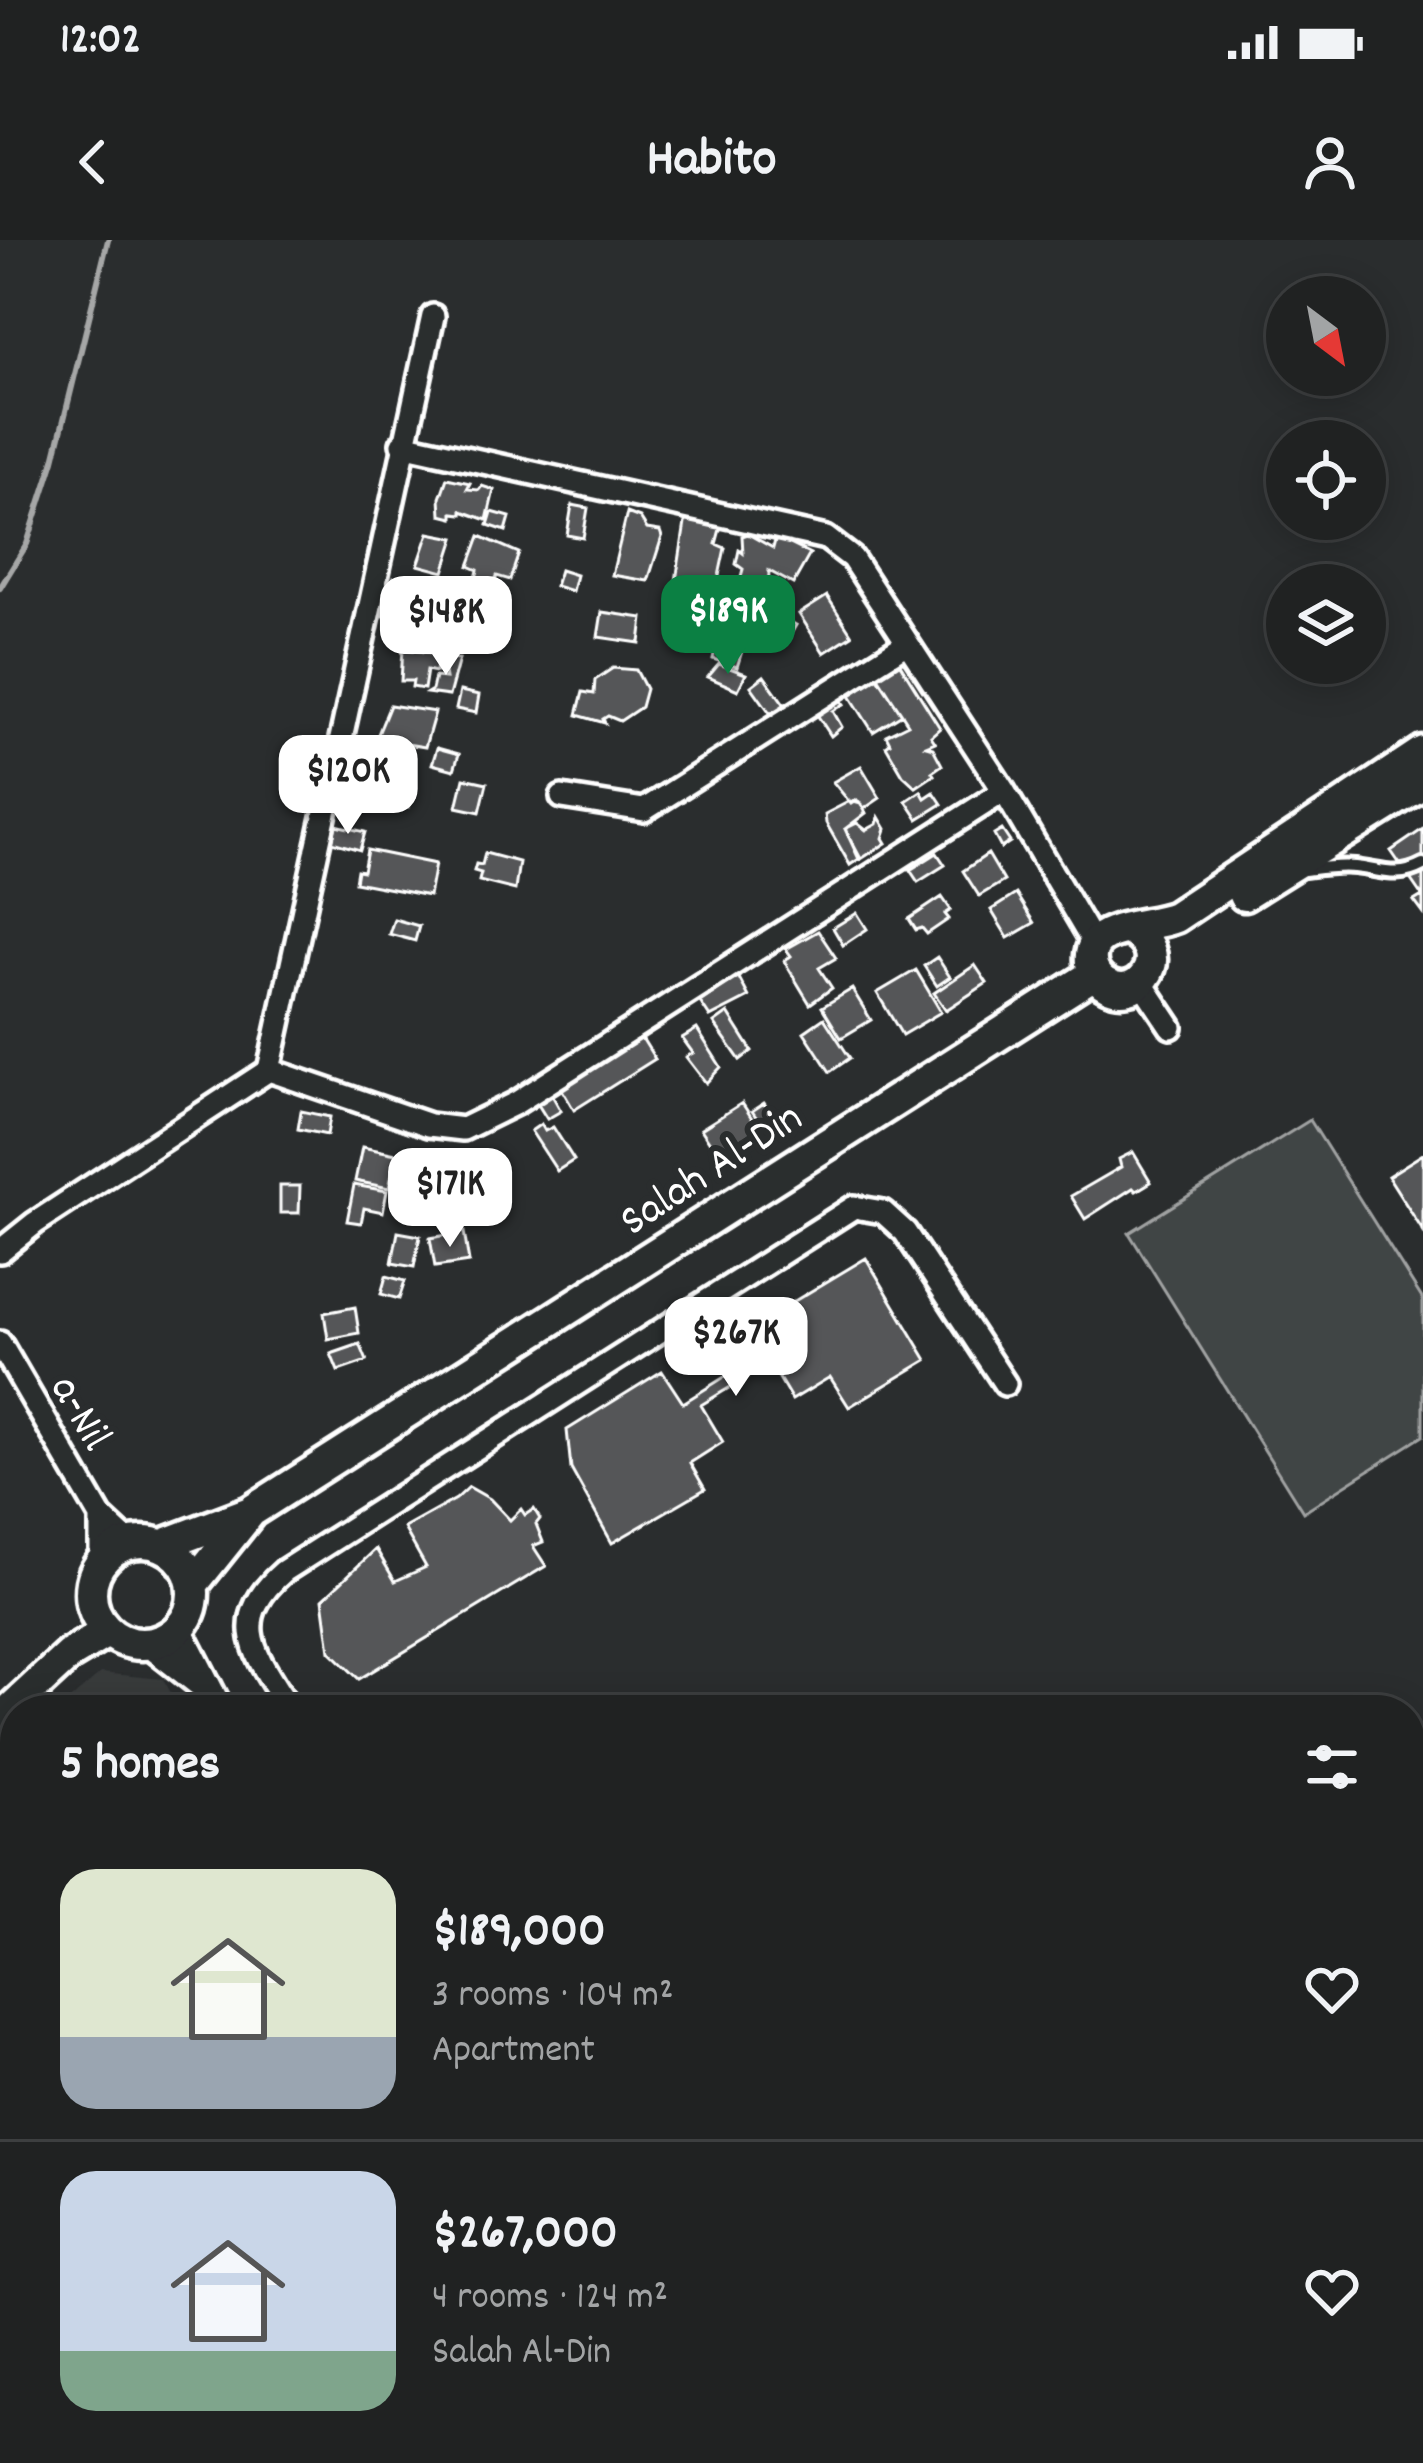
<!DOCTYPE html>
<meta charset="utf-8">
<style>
body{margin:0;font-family:Dekko,sans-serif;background:#2d2f2f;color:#f1f3f6;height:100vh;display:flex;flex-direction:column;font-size:45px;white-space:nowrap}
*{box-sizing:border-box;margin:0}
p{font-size:39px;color:#a2a4a5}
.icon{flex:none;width:66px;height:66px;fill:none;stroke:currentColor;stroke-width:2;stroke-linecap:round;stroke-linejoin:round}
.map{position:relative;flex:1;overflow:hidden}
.details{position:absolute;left:0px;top:1455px;width:1425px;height:768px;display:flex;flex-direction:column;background:#202222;border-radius:48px 48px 0 0;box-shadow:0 6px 30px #0003,0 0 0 3px #3d3f40}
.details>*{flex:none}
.needle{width:78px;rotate:148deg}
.tools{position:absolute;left:1266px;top:36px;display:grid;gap:24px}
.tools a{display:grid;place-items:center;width:120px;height:120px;border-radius:50%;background:#202222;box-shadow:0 6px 30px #0003,0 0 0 3px #3d3f40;font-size:60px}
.price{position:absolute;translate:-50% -102px;padding:0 27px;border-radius:24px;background:#fff;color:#222;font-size:39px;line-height:78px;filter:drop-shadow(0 3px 6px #0008)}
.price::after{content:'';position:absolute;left:50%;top:72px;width:36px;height:27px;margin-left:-18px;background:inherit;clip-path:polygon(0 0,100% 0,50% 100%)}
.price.on{background:#0b8043;color:#fff}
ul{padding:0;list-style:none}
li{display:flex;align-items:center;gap:36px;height:300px;padding:0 60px}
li+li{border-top:3px solid #3d3f40}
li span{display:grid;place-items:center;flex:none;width:336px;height:240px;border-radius:36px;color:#555}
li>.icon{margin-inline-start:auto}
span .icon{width:144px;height:144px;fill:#fffc;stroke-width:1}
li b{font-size:51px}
h2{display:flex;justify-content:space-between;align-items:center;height:144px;padding:0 60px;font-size:51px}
.status{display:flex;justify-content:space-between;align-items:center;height:84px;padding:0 60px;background:#202222;direction:ltr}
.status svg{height:33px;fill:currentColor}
header{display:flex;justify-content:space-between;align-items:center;height:156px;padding:0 60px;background:#202222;font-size:54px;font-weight:800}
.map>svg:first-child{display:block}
</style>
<div class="status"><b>12:02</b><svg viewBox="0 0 49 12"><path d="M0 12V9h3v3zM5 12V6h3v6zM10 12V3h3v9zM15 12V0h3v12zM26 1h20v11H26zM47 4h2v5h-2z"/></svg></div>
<header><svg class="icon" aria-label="back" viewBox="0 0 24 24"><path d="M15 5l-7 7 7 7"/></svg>Habito<svg class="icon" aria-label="person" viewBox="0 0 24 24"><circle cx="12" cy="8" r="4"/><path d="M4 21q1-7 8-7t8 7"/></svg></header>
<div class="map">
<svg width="1423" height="2223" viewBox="0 0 1423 2223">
<rect width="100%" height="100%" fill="#2a2d2e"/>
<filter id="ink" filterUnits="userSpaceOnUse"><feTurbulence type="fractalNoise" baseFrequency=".00833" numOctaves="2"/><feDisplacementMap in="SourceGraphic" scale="24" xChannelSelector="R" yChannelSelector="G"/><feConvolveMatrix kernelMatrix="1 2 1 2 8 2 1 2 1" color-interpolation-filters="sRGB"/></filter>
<g filter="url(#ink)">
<path fill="#373a3b" d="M101,1433L163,1439L181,1470H58Z
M15,1506V1741L0,1730V1519Z"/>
<path fill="#414445" stroke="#a0a2a2" stroke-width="3" d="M1310,880L1423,1060V1196L1303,1272L1129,993Z"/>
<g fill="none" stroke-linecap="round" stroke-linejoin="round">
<path stroke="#a6a7a7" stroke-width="6" d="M0,348L27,304L54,220L108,0"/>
</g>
<path fill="#555758" stroke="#fff" stroke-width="3" d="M447,238L470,243L467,249L479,250L482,246L494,250L487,280L462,271V274L453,273V278L441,275L440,258Z
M572,265L588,268L583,298L567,295Z
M687,270L722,282L716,304L725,308L716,350L676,341Z
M492,272L510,277L506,291L488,285Z
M627,273L640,278L647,289L660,291L662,297L648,341L612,335Z
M429,293L455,298L444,332L418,325Z
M748,294L773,308L776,297L810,314L793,344L769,331L768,358L760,356L759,361L737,352L743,329L736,324L739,310L743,313L742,296Z
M480,296L519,313L510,340L497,336L493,346L475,342L478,330L469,326Z
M560,330L576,335L572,351L555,346Z
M394,338L444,351L436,390L384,376Z
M465,351H506V375H465Z
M827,356L852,395L824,413L799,374Z
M602,372L643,378L640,403L598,397Z
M782,377L796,385L787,401L773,393Z
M459,385L490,392L486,413L455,407Z
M718,395L744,405L737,427L713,419Z
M403,409L438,414L436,432L427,430L424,449L412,447L413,441H401Z
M895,416L940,488L931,496L935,502L926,506L933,508L942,525L932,532L934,535L916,547L903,535L886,506L890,503L886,495L908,484L873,429Z
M442,417L459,419L449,456L427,453L432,450L435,437L445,438Z
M719,424L746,434L738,450L708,437Z
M613,428L636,430L646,449L641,467L620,481L608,476L603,479L605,483L577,475L583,452L594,454L595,440Z
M875,433L902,474L873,492L847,451Z
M764,436L785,465L771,474L751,446Z
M460,451L479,455L476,473L456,469Z
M838,456L844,464L833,471L842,487L831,496L814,470Z
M390,465L435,472L425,507L376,499Z
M437,508L459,514L454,530L432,524Z
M371,525L397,530L395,546L411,549L408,567L376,561L378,548L367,546Z
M861,526L880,558L864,569L857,560L851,564L833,542Z
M464,538L487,543L480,572L457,567Z
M921,551L925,558L934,552L942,564L918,579L906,561Z
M850,561L861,564L866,573L845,589L859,619L850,625L826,583L825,574Z
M879,577L886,589L883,598L886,603L861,619L845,589L857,583L866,590L877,584Z
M336,585L365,592L360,610L332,602Z
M1423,589V673L1414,661L1422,656L1391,611Z
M1002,590L1010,602L1001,608L994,595Z
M367,610L435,624L429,656L355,642L357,630L363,631Z
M485,613L519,622L515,650L479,641L481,633L474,631L476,624L482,625Z
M937,613L945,625L918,642L910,630Z
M988,614L1004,641L979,656L963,631Z
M1016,654L1034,683L1008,698L991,670Z
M942,657L951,670L945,674L949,679L927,694L922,688L916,690L909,679Z
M857,673L867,689L843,705L833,688Z
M394,679L419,686L415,701L389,694Z
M818,691L836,718L819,728L832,748L810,764L784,721L791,716L786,709Z
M937,717L950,737L937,746L924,726Z
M975,725L987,743L946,770L934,753Z
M916,730L941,772L902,795L877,753Z
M738,736L749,757L710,777L700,762Z
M852,749L871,780L841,798L822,767Z
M728,773L752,811L740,820L714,783Z
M824,778L850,818L830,832L804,792Z
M697,789L721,827L706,843L686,817L693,813L682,798Z
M642,798L655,819L574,870L561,848Z
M552,855L561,871L547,879L537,863Z
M742,863L759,889L718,915L701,889Z
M764,863L775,879L763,887L752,871Z
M301,871L330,877L327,895L298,889Z
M541,884L545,891L553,887L574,920L557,931L531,891Z
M362,907L396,914L389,948L355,941Z
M1133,912L1151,942L1136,951L1133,948L1085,979L1071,956L1121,927L1119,919Z
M1423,914V991L1388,936Z
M354,945L387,951L383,972L364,968L361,983L347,981Z
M280,946H300L299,973H280Z
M398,992L420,996L414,1027L392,1023Z
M464,992L469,1022L435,1027L430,998Z
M866,1018L927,1120L849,1167L830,1137L792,1160L770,1123L701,1165L723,1202L690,1223L705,1249L612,1303L571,1229L567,1190L662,1131L683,1163L774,1106L768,1077Z
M386,1036L405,1041L399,1059L381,1054Z
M355,1067L359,1093L328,1099L324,1073Z
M360,1104L367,1121L338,1131L331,1114Z
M469,1247L490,1259L510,1280L521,1269L525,1275L534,1269L540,1279L536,1284L543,1302L533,1306L546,1326L359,1439L330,1411L323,1359L376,1309L395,1341L426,1327L404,1288L456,1259Z
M15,1815V1866L13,1863L5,1868L0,1862V1826Z
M13,1866L15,1916L0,1925V1872Z
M4,1939L15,1947V1977L0,1986V1941Z
M15,2011V2037L11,2039L0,2020Z
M9,2150L14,2160L0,2167V2154Z
M139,2208H153L162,2223H139L133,2212Z
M260,2212L268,2223H275H244Z"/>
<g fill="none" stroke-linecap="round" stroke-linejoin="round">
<defs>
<path id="service" d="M1304,630C1320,628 1339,625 1355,627C1382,630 1397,639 1423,625"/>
<path id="minor" d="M402,204L826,298L852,318L1004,551L1094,704
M562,557L644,570L907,403
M1141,742L1171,787
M269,830L429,885L463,889L516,863L1004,551
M0,1011L35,983L269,830L433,76
M0,1103L101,1277L129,1303
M101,1277V1321
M290,1470C256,1415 225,1382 284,1331L854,967L883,972L905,992L1005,1144
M0,1765L15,1755
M312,2208L321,2223"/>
<path id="tertiary" d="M178,1390L219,1470
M151,1404L201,1443
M675,2208L684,2223"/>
<path id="secondary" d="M1244,655L1423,543
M1130,690C1148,699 1158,718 1145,736C1126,764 1083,742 1092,710C1100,685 1150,687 1175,677L1423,512
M91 1353a51 51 0 1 1 102 0a51 51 0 1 1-102 0Z
M163,1305L250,1272L1094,734
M193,1344L249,1274
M0,1479L69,1415L107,1392"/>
</defs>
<use href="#service" stroke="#fff" stroke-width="20"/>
<use href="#minor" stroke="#fff" stroke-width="30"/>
<use href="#tertiary" stroke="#fff" stroke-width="36"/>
<use href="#secondary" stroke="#fff" stroke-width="39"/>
<use href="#service" stroke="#2a2d2e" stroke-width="10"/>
<use href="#minor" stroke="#2a2d2e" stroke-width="21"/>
<use href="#tertiary" stroke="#2a2d2e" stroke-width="27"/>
<use href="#secondary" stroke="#2a2d2e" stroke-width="30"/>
</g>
</g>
<g text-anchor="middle" stroke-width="12" stroke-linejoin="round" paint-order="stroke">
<g font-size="45" fill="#fff" stroke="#2a2d2e">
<text transform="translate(709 926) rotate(-33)" y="16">Salah Al-Din</text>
<text transform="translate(84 1171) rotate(60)" y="16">a-Nil</text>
</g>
</g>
</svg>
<div class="tools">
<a><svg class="needle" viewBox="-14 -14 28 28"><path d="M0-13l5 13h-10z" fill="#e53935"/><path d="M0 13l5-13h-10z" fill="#a2a4a5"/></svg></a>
<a><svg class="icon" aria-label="locate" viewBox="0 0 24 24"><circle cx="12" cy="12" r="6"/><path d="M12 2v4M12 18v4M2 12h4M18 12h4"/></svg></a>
<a><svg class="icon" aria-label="layers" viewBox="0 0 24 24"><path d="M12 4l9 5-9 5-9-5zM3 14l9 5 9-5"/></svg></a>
</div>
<b class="price on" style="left:728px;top:437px">$189K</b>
<b class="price" style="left:446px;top:438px">$148K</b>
<b class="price" style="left:348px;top:597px">$120K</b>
<b class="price" style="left:450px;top:1010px">$171K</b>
<b class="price" style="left:736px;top:1159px">$267K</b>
<section class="details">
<h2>5 homes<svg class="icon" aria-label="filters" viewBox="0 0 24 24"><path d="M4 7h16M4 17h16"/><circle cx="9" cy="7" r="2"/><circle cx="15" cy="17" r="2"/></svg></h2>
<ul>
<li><span style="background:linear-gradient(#dfe7d0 70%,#9aa5b1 0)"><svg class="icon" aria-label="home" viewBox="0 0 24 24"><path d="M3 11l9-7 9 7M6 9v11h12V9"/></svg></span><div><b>$189,000</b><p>3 rooms · 104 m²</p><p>Apartment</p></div><svg class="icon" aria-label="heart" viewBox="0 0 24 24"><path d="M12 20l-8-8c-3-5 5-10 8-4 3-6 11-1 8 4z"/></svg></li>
<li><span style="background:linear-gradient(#c9d6e8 75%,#7fa58c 0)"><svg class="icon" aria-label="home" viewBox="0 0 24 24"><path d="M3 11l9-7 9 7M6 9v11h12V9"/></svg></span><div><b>$267,000</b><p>4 rooms · 124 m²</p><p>Salah Al-Din</p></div><svg class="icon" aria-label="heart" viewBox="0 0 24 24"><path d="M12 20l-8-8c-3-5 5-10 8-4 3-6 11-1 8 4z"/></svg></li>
</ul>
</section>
</div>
